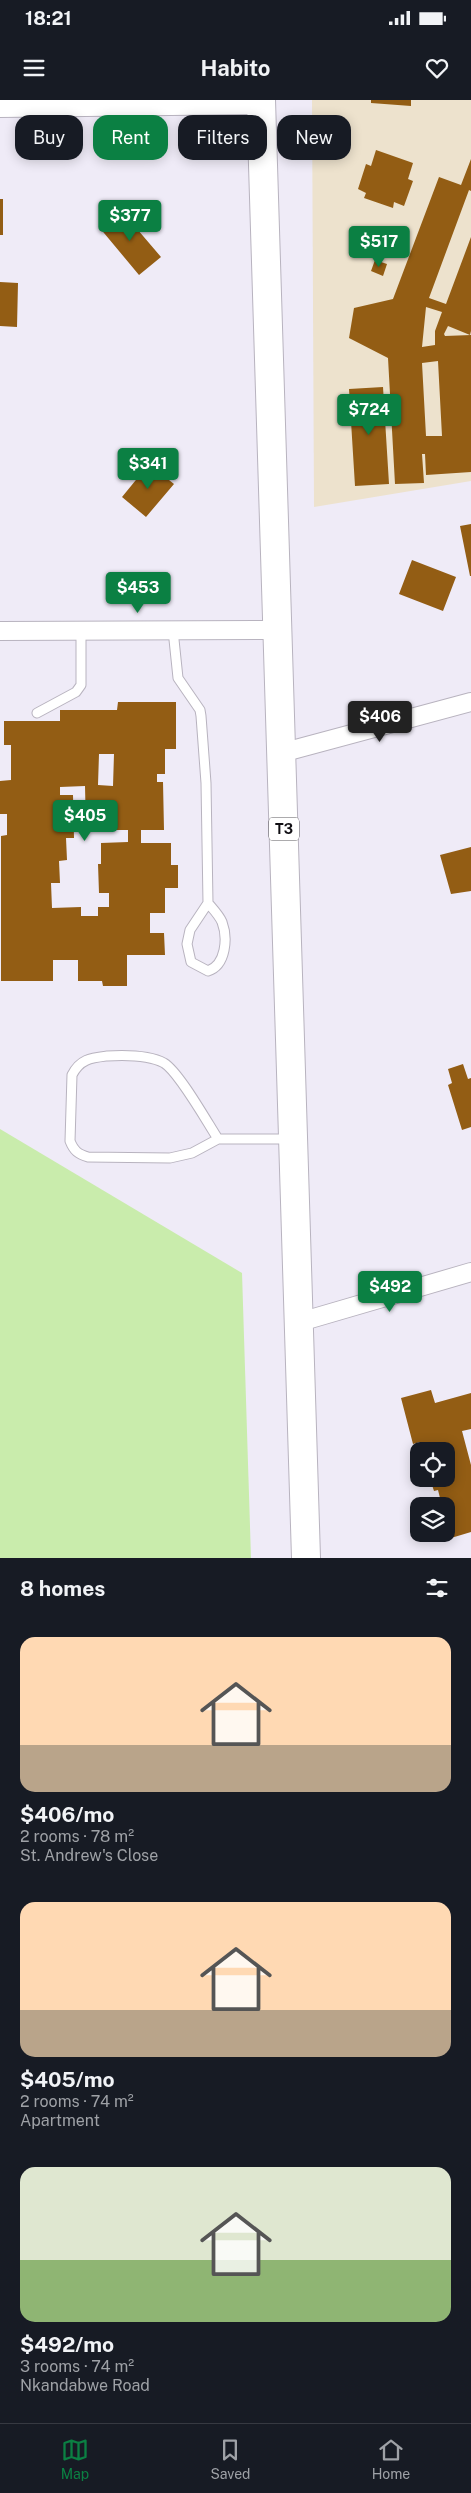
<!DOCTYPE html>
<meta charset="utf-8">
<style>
body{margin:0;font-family:"Public Sans",sans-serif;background:#20242c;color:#f1f3f6;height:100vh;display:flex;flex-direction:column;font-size:19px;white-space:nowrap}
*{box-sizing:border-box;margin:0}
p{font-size:16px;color:#9ea1a6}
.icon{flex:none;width:28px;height:28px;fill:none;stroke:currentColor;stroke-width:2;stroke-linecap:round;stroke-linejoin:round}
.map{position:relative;height:1458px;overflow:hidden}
.panel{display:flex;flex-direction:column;background:#171b24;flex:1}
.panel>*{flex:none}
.banner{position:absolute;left:15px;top:15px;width:441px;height:45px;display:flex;gap:10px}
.tools{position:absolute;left:410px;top:1342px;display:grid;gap:10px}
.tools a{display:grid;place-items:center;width:45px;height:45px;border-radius:10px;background:#171b24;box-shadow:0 2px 12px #0003;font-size:25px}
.price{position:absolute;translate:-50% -42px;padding:0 11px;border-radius:5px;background:#0b8043;color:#fff;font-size:16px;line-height:32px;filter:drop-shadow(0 1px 2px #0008)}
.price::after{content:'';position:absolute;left:50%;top:30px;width:15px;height:11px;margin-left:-8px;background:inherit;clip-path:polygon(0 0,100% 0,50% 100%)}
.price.selected{background:#222;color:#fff}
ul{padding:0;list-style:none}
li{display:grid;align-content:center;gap:10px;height:265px;padding:0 20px}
li span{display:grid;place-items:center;height:155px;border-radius:15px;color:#555}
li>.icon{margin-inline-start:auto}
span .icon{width:90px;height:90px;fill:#fffc;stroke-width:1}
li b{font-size:21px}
h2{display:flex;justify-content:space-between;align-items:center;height:60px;padding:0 20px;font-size:21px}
.pill{padding:0 18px;border-radius:15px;background:#171b24;box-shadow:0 2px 12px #0003;font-size:18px;line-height:45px}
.pill.selected{background:#0b8043;color:#fff}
.status{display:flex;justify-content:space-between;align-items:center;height:35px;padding:0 25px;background:#171b24;direction:ltr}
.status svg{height:14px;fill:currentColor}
header{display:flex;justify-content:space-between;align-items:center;height:65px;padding:0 20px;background:#171b24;font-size:22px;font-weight:700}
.menu{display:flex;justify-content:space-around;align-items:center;height:70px;border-top:1px solid #363941;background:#171b24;font-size:14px;color:#9ea1a6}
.menu a{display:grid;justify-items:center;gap:2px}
.menu .selected{color:#0b8043}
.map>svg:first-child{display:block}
</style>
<div class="status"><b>18:21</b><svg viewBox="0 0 49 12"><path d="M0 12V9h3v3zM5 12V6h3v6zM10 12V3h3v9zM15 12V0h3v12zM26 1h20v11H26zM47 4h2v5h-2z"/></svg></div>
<header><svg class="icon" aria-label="menu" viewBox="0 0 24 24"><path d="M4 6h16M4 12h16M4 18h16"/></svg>Habito<svg class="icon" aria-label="heart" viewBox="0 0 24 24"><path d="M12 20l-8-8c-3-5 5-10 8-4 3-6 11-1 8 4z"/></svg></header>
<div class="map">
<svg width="471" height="1458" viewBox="0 0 471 1458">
<rect width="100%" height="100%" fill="#efebf7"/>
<path fill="#ede2cd" d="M312,0H471V381L314,407Z"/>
<path fill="#c9ecac" d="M0,1029L242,1173L251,1458H0Z"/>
<path fill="#935d14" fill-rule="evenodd" d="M371,0H411V6L371,3Z
M376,50L413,63L408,79L413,81L404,106L394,102L393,108L364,98L366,93L358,89L366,64L371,66Z
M471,59V91L469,90L429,198L446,204L471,137V231L470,235L448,226L444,234L445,236L471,235V372L426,375L425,354H422L424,383L395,384L388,258L349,238L354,208L393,199L439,77L461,85ZM426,207L442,212L435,231V245L422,247ZM438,261L442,336H426L422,263Z
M0,99H3V135H0Z
M120,109L161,157L139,175L99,127Z
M375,160L387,164L383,176L371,171Z
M0,182L18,183L17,227L0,226Z
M383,287L389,384L355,386L349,289Z
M149,364L174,384L146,417L122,397Z
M471,424V476H470L460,426Z
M412,460L456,477L443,511L399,494Z
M118,602H176V649H165V674H157V682H163L164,730H141V743H171V765H178V788H165V813H150V833H164L165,855H127V886H103L102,881H78V860H53V881H1V736L7,735V714H0V681L11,680V645H4V621H60V610H117ZM99,654H114L113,686L98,685ZM85,686L86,730H128V742L101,743V764H98L99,793H109V807H98V816H81V807L52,808L51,783H60L59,761L67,760L66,738H74L73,695H60V687Z
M471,747V791L451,794L440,755Z
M463,964L468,979L471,978V1027L462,1030L448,985L452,983L448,969Z
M431,1290L435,1303L471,1293V1329L462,1331L471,1365V1432L451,1438L446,1422V1406H442L438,1390L434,1391L430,1379H446V1351H423L420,1342L413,1344L401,1298Z"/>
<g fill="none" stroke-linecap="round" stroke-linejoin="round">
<defs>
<path id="lane" d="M173,530L178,578L200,610L201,616L206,683L208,803L190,830L187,844L191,862L208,871C226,865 228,838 222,822C219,815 212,808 208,803
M37,613L76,592L81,585V531
M218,1039C207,1022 179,972 164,963C149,955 124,955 107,956C91,958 80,959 72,975L70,1041C74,1051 78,1054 88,1057L170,1058L192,1053L218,1039H289"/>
<path id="street" d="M0,8L261,5
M0,531L277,530
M281,653L471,602
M300,1222L471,1172"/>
<path id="highway" d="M261,0L306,1458"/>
</defs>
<use href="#lane" stroke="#b8b3bf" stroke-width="11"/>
<use href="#street" stroke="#b8b3bf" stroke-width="20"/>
<use href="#highway" stroke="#b8b3bf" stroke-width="30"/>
<use href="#lane" stroke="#fff" stroke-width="9"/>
<use href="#street" stroke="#fff" stroke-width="18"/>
<use href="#highway" stroke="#fff" stroke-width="28"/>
</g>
<g text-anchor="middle" stroke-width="4" stroke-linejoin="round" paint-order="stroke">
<rect fill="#fff" stroke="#58565a" stroke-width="1" x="269" y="717.5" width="30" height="23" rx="4"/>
<g font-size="14" font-weight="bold" fill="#100e13">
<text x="284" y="734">T3</text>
</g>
</g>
</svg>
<div class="tools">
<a><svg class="icon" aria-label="locate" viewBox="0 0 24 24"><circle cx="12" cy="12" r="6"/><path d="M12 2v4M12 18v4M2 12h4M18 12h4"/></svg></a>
<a><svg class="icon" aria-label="layers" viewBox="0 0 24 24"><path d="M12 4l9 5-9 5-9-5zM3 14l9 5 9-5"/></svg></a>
</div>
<b class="price" style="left:130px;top:142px">$377</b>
<b class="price" style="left:379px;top:168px">$517</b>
<b class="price" style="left:369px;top:336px">$724</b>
<b class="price" style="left:148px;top:390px">$341</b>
<b class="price" style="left:138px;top:514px">$453</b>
<b class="price selected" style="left:380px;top:643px">$406</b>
<b class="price" style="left:85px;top:742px">$405</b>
<b class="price" style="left:390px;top:1213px">$492</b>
<div class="banner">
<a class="pill">Buy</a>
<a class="pill selected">Rent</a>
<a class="pill">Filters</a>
<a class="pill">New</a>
</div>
</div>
<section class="panel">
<h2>8 homes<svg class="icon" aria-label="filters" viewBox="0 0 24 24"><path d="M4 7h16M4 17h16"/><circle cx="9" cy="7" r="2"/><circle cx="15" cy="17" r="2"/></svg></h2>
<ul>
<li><span style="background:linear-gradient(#ffd9b3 70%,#b9a48a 0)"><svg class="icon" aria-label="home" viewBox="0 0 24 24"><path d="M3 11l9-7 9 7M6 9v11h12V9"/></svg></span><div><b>$406/mo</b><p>2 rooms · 78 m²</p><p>St. Andrew's Close</p></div></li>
<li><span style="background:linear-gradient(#ffd9b3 70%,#b9a48a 0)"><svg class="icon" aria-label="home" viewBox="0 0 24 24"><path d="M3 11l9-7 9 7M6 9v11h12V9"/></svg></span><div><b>$405/mo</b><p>2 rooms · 74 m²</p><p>Apartment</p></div></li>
<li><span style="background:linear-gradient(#dfe7d0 60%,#8fb573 0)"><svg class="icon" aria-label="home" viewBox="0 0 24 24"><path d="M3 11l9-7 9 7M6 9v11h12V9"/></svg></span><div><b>$492/mo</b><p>3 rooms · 74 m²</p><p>Nkandabwe Road</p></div></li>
</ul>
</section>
<nav class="menu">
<a class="selected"><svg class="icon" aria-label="map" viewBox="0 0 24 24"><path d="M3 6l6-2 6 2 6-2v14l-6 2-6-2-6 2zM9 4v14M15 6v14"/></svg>Map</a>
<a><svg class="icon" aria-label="saved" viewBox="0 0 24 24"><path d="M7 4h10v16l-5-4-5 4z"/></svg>Saved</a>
<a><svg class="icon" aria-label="home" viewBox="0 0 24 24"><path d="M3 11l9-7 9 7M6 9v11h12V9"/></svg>Home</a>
</nav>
